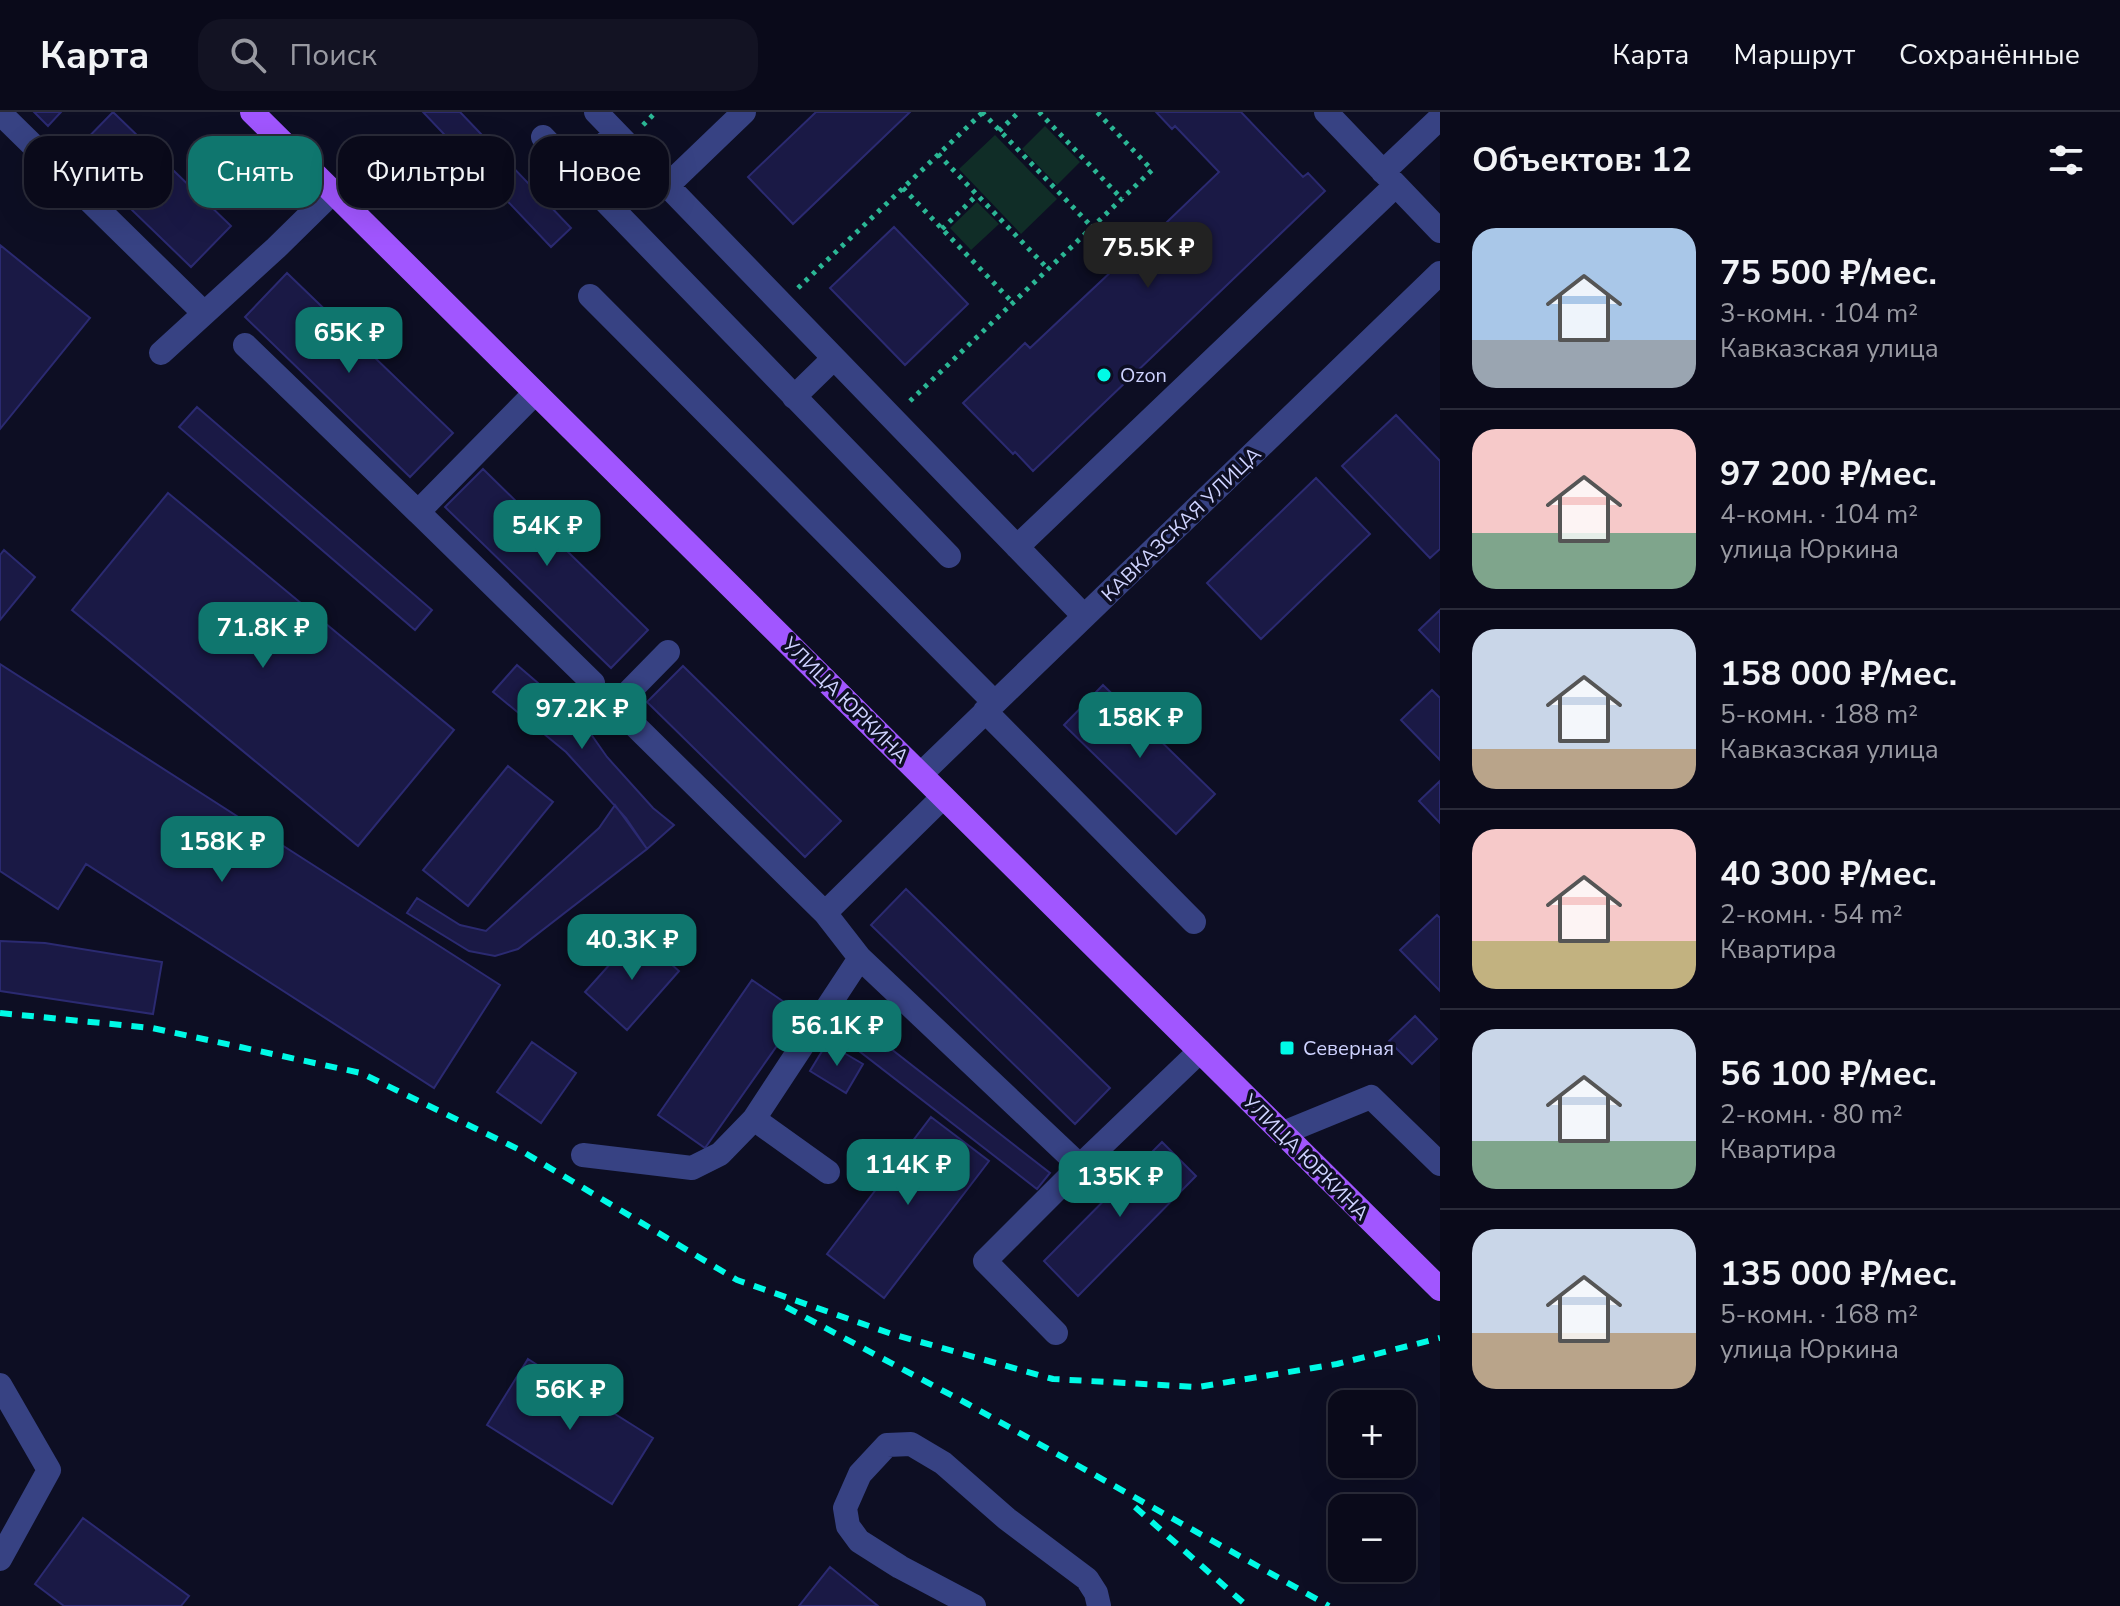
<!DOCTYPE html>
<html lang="ru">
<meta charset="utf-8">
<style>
body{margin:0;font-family:"Nunito Sans",sans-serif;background:#131323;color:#f1f3f6;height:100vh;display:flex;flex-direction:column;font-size:30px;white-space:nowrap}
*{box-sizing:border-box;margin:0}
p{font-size:26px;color:#999aa2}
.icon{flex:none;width:44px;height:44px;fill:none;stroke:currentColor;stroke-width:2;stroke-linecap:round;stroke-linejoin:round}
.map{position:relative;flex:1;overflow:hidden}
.side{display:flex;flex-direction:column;background:#0a0a1a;width:680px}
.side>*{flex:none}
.guide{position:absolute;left:24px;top:24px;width:760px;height:72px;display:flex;gap:16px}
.tools{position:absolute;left:1328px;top:1278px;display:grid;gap:16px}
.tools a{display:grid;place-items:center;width:88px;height:88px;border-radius:16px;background:#0a0a1a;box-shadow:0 8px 32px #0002,0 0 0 2px #2a2b39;font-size:40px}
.price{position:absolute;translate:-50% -68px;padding:0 18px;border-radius:16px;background:#0f766e;color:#fff;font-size:26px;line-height:52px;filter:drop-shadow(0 2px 4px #0008)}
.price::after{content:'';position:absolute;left:50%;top:48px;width:24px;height:18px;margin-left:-12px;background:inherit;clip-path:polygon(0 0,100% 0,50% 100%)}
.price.active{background:#222;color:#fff}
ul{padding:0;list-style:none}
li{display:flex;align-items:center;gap:24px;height:200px;padding:0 32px}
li+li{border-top:2px solid #2a2b39}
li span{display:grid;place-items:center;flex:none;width:224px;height:160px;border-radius:24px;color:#555}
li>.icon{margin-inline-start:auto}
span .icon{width:96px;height:96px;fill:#fffc;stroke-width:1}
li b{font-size:34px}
h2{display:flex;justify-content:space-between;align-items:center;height:96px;padding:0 32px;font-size:34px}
.tag{padding:0 28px;border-radius:24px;background:#0a0a1a;box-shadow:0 8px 32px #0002,0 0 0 2px #2a2b39;font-size:28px;line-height:72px}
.tag.active{background:#0f766e;color:#fff}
header{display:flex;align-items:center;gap:48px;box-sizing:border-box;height:112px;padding:0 40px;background:#0a0a1a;border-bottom:2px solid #2a2b39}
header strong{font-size:38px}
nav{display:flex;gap:44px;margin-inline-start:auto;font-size:28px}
.search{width:560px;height:72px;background:#131323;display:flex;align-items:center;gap:20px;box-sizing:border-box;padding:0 28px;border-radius:24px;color:#999aa2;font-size:30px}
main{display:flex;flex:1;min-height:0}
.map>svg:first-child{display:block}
</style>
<header>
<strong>Карта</strong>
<div class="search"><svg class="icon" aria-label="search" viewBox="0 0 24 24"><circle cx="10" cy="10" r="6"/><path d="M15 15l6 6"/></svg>Поиск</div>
<nav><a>Карта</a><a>Маршрут</a><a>Сохранённые</a></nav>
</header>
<main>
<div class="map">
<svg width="1440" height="1494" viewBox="0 0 1440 1494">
<rect width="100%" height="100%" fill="#0d0e23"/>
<path fill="#102d27" d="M1045,14L1080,50L1057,73L1022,37Z
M995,23L1057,87L1021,122L959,57Z
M977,90L999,112L971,138L950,116Z"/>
<path fill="#1a1945" stroke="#2b2a71" stroke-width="2" d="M34,0H61L48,14Z
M113,0L231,114L191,155L73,41Z
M423,0H460L571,116L551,135Z
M816,0H910L793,112L748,65Z
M1156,0H1241L1303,65L1308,61L1325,79L1033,359L1015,340L1013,342L963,291L1025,231L1030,236L1114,157L1116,159L1219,60L1175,14L1172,17Z
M894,115L968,192L905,253L830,176Z
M0,133L90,206L0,317Z
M287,161L453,321L410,365L245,205Z
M197,295L432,498L415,518L179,315Z
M1396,303L1440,349V437L1430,446L1342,354Z
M483,357L648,518L611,556L445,395Z
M1316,366L1370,422L1261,527L1207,471Z
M168,381L454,618L358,734L72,498Z
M4,438L35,465L0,508V443Z
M1440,498V540L1419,518Z
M0,552L500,873L434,976L86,752L58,797L0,759Z
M517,553L581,608L607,645L653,696L674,713L647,737L626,706L566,640L493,580Z
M683,554L841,709L805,745L647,590Z
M1103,573L1215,682L1176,722L1064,613Z
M1432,578L1440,586V648L1401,608Z
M508,654L553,690L468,794L423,758Z
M1440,669V711L1419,689Z
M615,693L647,737L518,837L495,844L469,839L407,801L417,786L460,813L486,819L599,716Z
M906,777L1110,976L1075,1012L871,813Z
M1437,803L1440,806V879L1400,838Z
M637,822L679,859L627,918L585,880Z
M0,829L45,831L162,850L153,902L0,879Z
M752,868L800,901L705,1036L658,1003Z
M845,901L1050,1061L1037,1077L832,918Z
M1415,904L1437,927L1412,952L1389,929Z
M532,930L576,961L541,1011L497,980Z
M827,931L863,952L846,981L810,959Z
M931,1005L989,1049L884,1186L827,1142Z
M1162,1030L1196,1064L1078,1184L1044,1149Z
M528,1247L653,1326L612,1392L487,1313Z
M83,1406L189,1484L181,1494H64L35,1472Z
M830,1455L878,1494H799Z"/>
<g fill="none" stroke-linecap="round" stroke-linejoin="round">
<path stroke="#2bb795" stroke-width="5" stroke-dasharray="4 6" stroke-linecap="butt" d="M982,0L1092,115
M1039,0L1122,87
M643,13L656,0
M999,19L1019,0
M938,42L1048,157
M903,76L1013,191
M942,117L977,83
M798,176L983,0
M910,289L1152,58L1097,0"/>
<path stroke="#374283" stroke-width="24" d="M596,0L1084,504
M1326,0L1440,119
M0,1L204,201
M543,25L949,444
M576,59L616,21
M1383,60L1440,6
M667,74L744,0
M590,184L994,590
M245,233L418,400
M161,241L276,136L332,81
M535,281L418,400L593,571
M794,285L834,246
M1017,435L1396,73
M668,540L615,594L825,801L860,846L1080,1054L1200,939
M985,599L1194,810
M921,662L1440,161
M825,801L943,685
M1283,1021L1371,985L1440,1052
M583,1043L692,1056L720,1042L754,1007
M828,1060L754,1007L860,846
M1056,1221L985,1149L1080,1054
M0,1273L49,1358L0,1447
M974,1494L900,1455L859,1429L848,1414L845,1396L860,1362L887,1333L911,1332L943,1351L1007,1407L1087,1467L1096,1481L1099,1494"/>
<path stroke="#a156ff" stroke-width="24" d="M252,0L1440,1177"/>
<path stroke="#00fae6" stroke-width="6" stroke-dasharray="12 10" stroke-linecap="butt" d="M0,901L152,916L361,961L520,1038L737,1168L892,1222L1053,1267L1198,1275L1337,1252L1440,1226
M786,1195L966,1291L1329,1494
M1135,1395L1247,1494"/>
</g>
<g fill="#00fae6" stroke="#0d0e23" stroke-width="3">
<circle cx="1104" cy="263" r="8"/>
<rect x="1279" y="928" width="16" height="16" rx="4"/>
</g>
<g text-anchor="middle" stroke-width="7" stroke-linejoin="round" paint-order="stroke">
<g font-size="20" fill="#cfd3ff" stroke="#0d0e23" text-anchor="start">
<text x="1120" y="270">Ozon</text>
<text x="1303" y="943">Северная</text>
</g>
<g font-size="20" fill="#cfd3ff" stroke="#0d0e23">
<text transform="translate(1181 412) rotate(-44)" y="7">КАВКАЗСКАЯ УЛИЦА</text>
<text transform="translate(846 588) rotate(45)" y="7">УЛИЦА ЮРКИНА</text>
<text transform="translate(1306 1045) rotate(45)" y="7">УЛИЦА ЮРКИНА</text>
</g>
</g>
</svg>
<div class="tools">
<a>+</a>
<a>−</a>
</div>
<b class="price active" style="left:1148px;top:178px">75.5K ₽</b>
<b class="price" style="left:349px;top:263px">65K ₽</b>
<b class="price" style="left:547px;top:456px">54K ₽</b>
<b class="price" style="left:263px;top:558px">71.8K ₽</b>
<b class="price" style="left:582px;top:639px">97.2K ₽</b>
<b class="price" style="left:1140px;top:648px">158K ₽</b>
<b class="price" style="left:222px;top:772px">158K ₽</b>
<b class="price" style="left:632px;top:870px">40.3K ₽</b>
<b class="price" style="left:837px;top:956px">56.1K ₽</b>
<b class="price" style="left:908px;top:1095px">114K ₽</b>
<b class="price" style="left:1120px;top:1107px">135K ₽</b>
<b class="price" style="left:570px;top:1320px">56K ₽</b>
<div class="guide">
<a class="tag">Купить</a>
<a class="tag active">Снять</a>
<a class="tag">Фильтры</a>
<a class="tag">Новое</a>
</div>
</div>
<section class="side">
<h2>Объектов: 12<svg class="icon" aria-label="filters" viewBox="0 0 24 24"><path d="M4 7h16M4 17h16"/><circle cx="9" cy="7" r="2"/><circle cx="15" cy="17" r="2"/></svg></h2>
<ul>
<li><span style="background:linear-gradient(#a9c7e8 70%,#9aa5b1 0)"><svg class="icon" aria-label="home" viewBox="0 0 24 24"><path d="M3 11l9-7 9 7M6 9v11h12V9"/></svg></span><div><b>75 500 ₽/мес.</b><p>3-комн. · 104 m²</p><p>Кавказская улица</p></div></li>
<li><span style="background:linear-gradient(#f6c9c9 65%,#7fa58c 0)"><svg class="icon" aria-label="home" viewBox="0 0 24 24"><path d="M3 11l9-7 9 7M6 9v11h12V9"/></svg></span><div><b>97 200 ₽/мес.</b><p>4-комн. · 104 m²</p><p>улица Юркина</p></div></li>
<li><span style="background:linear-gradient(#c9d6e8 75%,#b9a48a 0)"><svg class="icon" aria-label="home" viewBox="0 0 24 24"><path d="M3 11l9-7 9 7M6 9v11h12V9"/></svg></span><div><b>158 000 ₽/мес.</b><p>5-комн. · 188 m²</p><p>Кавказская улица</p></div></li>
<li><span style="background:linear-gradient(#f6c9c9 70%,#c2b280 0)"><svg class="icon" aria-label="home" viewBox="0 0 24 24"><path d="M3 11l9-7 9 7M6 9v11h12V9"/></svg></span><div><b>40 300 ₽/мес.</b><p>2-комн. · 54 m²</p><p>Квартира</p></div></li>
<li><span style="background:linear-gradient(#c9d6e8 70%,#7fa58c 0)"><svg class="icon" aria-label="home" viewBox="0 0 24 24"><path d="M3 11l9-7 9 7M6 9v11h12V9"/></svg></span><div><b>56 100 ₽/мес.</b><p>2-комн. · 80 m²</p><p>Квартира</p></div></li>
<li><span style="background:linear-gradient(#c9d6e8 65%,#b9a48a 0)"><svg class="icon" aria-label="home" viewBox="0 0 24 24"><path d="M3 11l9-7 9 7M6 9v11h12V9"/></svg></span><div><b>135 000 ₽/мес.</b><p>5-комн. · 168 m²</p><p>улица Юркина</p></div></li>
</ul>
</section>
</main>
